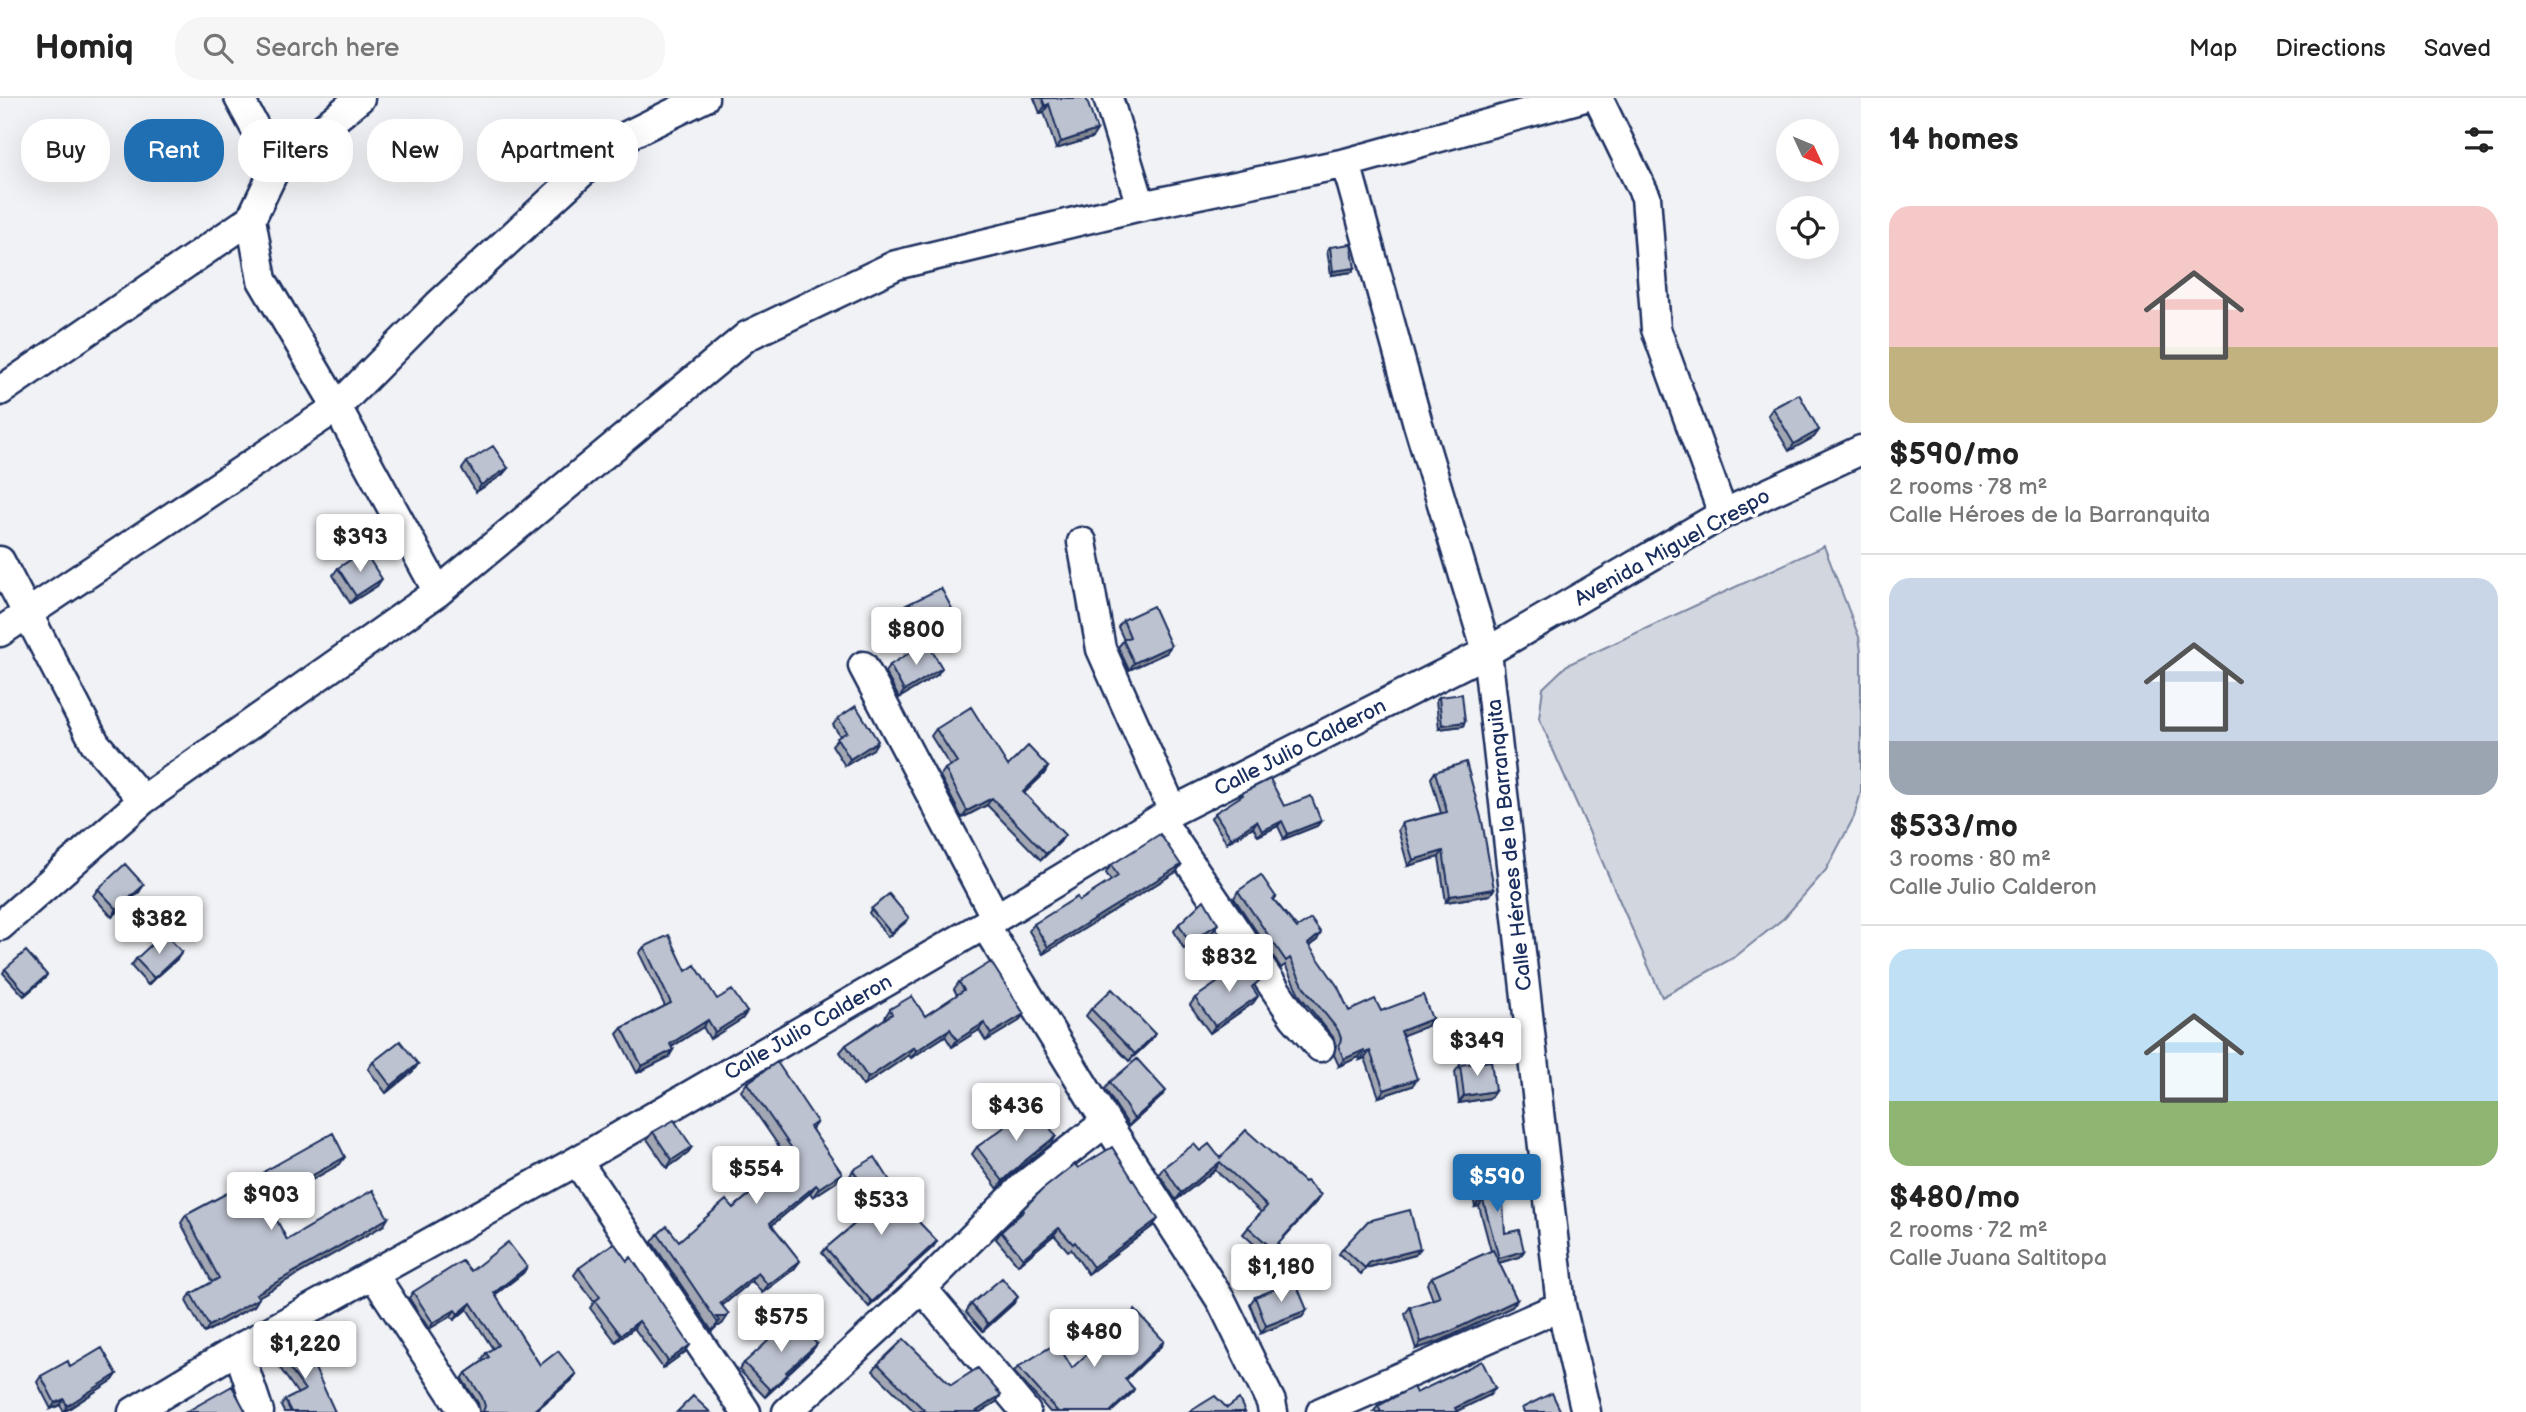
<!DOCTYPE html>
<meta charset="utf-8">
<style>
body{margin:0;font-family:"Balsamiq Sans",sans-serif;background:#f6f6f6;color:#222;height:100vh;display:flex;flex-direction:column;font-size:26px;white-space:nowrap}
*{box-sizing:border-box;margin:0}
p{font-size:23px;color:#767676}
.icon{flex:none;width:38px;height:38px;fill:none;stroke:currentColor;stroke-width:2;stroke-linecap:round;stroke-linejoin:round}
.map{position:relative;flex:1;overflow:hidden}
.panel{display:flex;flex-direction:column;background:#fff;width:665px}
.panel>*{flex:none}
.top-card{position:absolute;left:21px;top:21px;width:665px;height:63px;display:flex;gap:14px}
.needle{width:46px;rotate:134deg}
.buttons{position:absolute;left:1776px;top:21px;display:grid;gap:14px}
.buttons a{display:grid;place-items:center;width:63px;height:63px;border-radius:50%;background:#fff;box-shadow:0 7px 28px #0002;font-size:35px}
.price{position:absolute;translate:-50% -60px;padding:0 16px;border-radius:7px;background:#fff;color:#222;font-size:23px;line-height:46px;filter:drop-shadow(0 2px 4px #0008)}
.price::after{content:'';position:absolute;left:50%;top:42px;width:21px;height:16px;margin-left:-10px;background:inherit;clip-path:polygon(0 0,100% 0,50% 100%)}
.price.active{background:#1f6fb2;color:#fff}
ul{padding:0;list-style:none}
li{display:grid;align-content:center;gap:14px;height:371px;padding:0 28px}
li+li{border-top:2px solid #e0e0e0}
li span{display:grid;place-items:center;height:217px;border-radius:21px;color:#555}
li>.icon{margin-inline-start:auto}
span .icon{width:126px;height:126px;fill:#fffc;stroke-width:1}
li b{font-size:30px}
h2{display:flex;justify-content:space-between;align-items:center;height:84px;padding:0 28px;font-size:30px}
.tag{padding:0 24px;border-radius:28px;background:#fff;box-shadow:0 7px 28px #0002;font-size:24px;line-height:63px}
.tag.active{background:#1f6fb2;color:#fff}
header{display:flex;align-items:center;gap:42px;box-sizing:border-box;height:98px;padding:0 35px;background:#fff;border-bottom:2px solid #e0e0e0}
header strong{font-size:33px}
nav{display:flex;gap:38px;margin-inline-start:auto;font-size:24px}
.search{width:490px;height:63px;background:#f6f6f6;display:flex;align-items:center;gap:18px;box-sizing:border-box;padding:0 24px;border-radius:28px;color:#767676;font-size:26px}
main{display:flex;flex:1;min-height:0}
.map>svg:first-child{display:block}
</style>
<header>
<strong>Homiq</strong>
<div class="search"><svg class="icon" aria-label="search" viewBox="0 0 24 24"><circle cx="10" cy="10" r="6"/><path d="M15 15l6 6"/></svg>Search here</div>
<nav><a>Map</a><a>Directions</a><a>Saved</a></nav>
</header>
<main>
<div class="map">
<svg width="1861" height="1314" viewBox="0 0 1861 1314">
<rect width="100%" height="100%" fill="#f1f2f5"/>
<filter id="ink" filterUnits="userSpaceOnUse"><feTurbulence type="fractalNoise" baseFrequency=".0143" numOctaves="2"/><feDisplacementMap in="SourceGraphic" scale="14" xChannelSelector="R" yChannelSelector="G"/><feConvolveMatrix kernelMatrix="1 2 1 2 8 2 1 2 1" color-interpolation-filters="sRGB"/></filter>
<g filter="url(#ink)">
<path fill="#d2d6df" stroke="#76829e" stroke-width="2" d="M1824,448L1859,539L1861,553V694L1854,719L1826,772L1784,820L1735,859L1662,899L1539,620L1543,590L1567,567Z"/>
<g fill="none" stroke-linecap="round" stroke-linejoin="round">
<defs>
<path id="street" d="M239,0L276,69
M1108,0L1141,108
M1598,0L1646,99L1656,231L1723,416
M1346,65L1418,326L1487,554L1561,1208L1586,1314
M251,121L262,182L337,309L438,494
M0,293L251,121L276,69L360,0
M1082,444L1101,551L1173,713
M0,463L95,645L143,702
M0,534L337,309L438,207L616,43L704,0
M863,568L996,820
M1160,721L1294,919L1320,949
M985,827L1106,1024L1222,1204L1271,1304L1273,1314
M0,828L143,702L438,494L747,238L896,167L1141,108L1346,65L1581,0
M577,1063L746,1314
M373,1176L464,1314
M922,1190L1026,1314
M238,1251L259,1314
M133,1314L238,1251L577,1063L996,820L1173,713L1487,554L1723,416L1861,352
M787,1314L922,1190L1026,1086L1106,1024
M1321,1314L1561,1208"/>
</defs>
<use href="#street" stroke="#1b2f5e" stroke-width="33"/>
<use href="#street" stroke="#fff" stroke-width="28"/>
</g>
<path fill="#a2a7b3" stroke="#1b2f5e" stroke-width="2" d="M1034,0H1086L1092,40L1056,51L1044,14L1040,15Z
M1330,149L1352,174L1331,177L1327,152Z
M1773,310L1819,332L1814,339L1789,353L1768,317Z
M467,364L508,370L502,377L476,394L462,371Z
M338,470L377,488L350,505L333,477Z
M890,515L953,529L904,553L885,522Z
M1123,522L1166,555L1129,572L1118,549L1124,542L1118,529Z
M890,567L937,577L899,600L885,574Z
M1439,599L1463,628L1439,631L1436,602Z
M838,620L873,651L845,668L832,647L840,638L833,627Z
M936,631L1008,668L1048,669L1044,676L1024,695L1060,744L1041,762L987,707L962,720L940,678L945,671L950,668L931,638Z
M1435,674L1494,791L1490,797L1446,804L1439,759L1408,768L1398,732L1402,725L1441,715L1431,680Z
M1242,695L1284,708L1321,723L1317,728L1284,741L1278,728L1258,738L1253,729L1227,745L1211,720L1215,715L1239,700Z
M1111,767H1181L1176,774L1043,856L1029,833L1034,826L1079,803L1111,783L1106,775Z
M98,791L139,794L112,819L93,798Z
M1238,793L1276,799L1274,802L1297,830L1317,842L1309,848L1349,913H1381L1427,928L1402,937L1412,988L1379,999L1365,960L1360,962L1359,959L1339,968L1334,957L1336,947L1333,939L1300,898L1285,867L1281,870L1234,800Z
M871,811L906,824L888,839L869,815Z
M1179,826L1213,834L1184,851L1174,833Z
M644,849L686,873L717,901L747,914L742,921L710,941L703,929L672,949L669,959L637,975L617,936L622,930L665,908L639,855Z
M182,854L177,861L148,887L131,868L136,861Z
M5,871L44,881L24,898L3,875Z
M959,884L1019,923L986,943L979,932L952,949L945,938L911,960L909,957L863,988L840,954L846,947L886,920L885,919L890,911L925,918L957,897L954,891Z
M1253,891L1258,898L1253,905L1210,935L1190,907L1195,900Z
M1091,911L1155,936L1150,943L1129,963L1086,918Z
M373,964L418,966L413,973L386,995L368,971Z
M1460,967L1495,993L1490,1000L1459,1005L1455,974Z
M1110,984L1160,1000L1129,1028L1105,991Z
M747,985L817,1024L812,1031L836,1084L813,1099L810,1095L772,1127L800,1163L794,1171L762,1195L752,1183L722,1208L723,1225L719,1228H717L712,1233L652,1144L658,1136L679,1143L733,1110L780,1072L779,1070L787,1060L741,993Z
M1019,1022L1051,1046L1016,1073L998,1091L972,1056L977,1049Z
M653,1034L687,1056L667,1070L647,1041Z
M1200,1053L1304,1084L1321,1097L1316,1104L1267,1158L1243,1136L1261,1114L1215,1072L1176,1102L1159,1076L1164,1069Z
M340,1066L268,1107L287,1142L384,1127L258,1199L259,1200L254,1208L204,1235L186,1203L191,1196L212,1184L181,1125L186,1117L262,1077L265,1073Z
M1078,1070L1153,1128L1088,1176L1071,1151L1068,1153L1054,1137L1018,1167L996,1141L1001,1134L1018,1119V1118L1023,1111Z
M853,1072L911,1116L937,1143L933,1149L910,1170L906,1175L869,1209L822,1155L826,1150L871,1112L850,1078Z
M1475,1075L1505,1135L1524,1153L1520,1159L1499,1165L1517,1202L1512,1209L1440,1243L1416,1251L1405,1216L1410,1209L1433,1202L1427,1186L1432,1179L1491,1153L1479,1108L1475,1109L1470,1081Z
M1343,1150L1420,1151L1415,1157L1366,1170L1361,1176L1339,1156Z
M527,1169L523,1175L495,1197L540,1267L576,1276L572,1282L534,1314H480L478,1305L462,1281L466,1275L483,1263L482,1261L486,1255L493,1251L467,1211L454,1222L451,1218L429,1231L409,1200L413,1194L471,1173Z
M579,1170L690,1247L685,1254L663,1270L634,1230L616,1244L590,1210L594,1204L574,1177Z
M1255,1199L1307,1212L1302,1219L1261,1235L1250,1206Z
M971,1206H1013L983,1233L966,1214Z
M817,1246L811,1254L787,1276L782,1283L765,1299L739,1272L744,1265Z
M1161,1248L1126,1282L1134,1291L1131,1296L1111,1314H1050L1014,1274L1018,1269L1072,1270Z
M277,1253L335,1314H284L281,1308L285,1302L298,1296L273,1260Z
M878,1266L951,1287L996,1304L980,1314H915L873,1273Z
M70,1269L117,1276L113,1282L64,1314L60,1307L51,1311L37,1284L41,1278Z
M1495,1290L1490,1297L1457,1313V1314H1373L1378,1308L1416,1295Z"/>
<path fill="#848892" stroke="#1b2f5e" stroke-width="2" d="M1049,6L1044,14L1040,15L1045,8Z
M1097,32L1092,40L1056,51L1061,44Z
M1355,170L1352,174L1331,177L1333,173Z
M1819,332L1814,339L1789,353L1794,346Z
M508,370L502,377L476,394L481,387Z
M382,481L377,488L350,505L356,498Z
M958,522L953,529L904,553L909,546Z
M1171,548L1166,555L1129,572L1134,565Z
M942,570L937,577L899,600L904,593Z
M1465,624L1463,628L1439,631L1442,627Z
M878,643L873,651L845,668L850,661Z
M1048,669L1044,676L1018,701L1023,694Z
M992,700L987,707L962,720L967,713Z
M1257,723L1253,729L1227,745L1231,740Z
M1282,723L1278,728L1258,738L1262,733Z
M1321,723L1317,728L1284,741L1288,736Z
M1065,737L1060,744L1041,762L1046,756Z
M1443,753L1439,759L1408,768L1413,762Z
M1181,767L1176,774L1043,856L1048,849Z
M144,787L139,794L112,819L117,811Z
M1494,791L1490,797L1446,804L1450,798Z
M1218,826L1213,834L1184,851L1189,844Z
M1321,835L1317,842L1303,853L1308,846Z
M182,854L177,861L148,887L154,880Z
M47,877L44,881L24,898L26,895Z
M1258,898L1253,905L1210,935L1215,928Z
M747,914L742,921L710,941L715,934Z
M1024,916L1019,923L986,943L991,936Z
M1432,921L1427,928L1396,940L1401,933Z
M708,922L703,929L666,952L670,946Z
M984,925L979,932L952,949L957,942Z
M950,931L945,938L911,960L916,953Z
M1155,936L1150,943L1129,963L1135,956Z
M914,949L909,957L863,988L868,980Z
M673,952L669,959L637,975L642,968Z
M1364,952L1359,959L1339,968L1344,961Z
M1370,953L1365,960L1360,962L1365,955Z
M418,966L413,973L386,995L391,988Z
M1417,981L1412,988L1379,999L1384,992Z
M1166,993L1160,1000L1129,1028L1134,1021Z
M1495,993L1490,1000L1459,1005L1464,998Z
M1056,1038L1051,1046L1016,1073L998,1091L1003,1083L1021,1066Z
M692,1049L687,1056L667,1070L672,1062Z
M345,1059L340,1066L262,1110L267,1103Z
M1220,1064L1215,1072L1176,1102L1181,1095Z
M842,1075L836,1084L813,1099L819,1090Z
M816,1087L810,1095L764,1134L770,1125Z
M1321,1097L1316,1104L1267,1158L1273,1151Z
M1483,1102L1479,1108L1475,1109L1479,1103Z
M388,1120L384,1127L251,1203L256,1196Z
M1158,1121L1153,1128L1088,1176L1093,1169Z
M1059,1130L1054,1137L1018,1167L1023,1160Z
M937,1143L933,1149L905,1174L909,1169Z
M1420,1151L1415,1157L1366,1170L1361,1176L1370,1164Z
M1524,1153L1520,1159L1494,1166L1499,1160Z
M800,1163L794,1171L762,1195L768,1187Z
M527,1169L523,1175L489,1201L494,1195Z
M910,1170L906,1175L869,1209L872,1204Z
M758,1175L752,1183L714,1214L720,1205Z
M1018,1199L1013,1206L983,1233L988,1226Z
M259,1200L254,1208L204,1235L209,1228Z
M1517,1202L1512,1209L1440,1243L1416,1251L1421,1244Z
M471,1205L467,1211L454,1222L458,1216Z
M455,1212L451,1218L429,1231L433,1225Z
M1307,1212L1302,1219L1261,1235L1266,1228Z
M729,1216L723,1225L719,1228H717L712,1233L718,1225L717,1219Z
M639,1223L634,1230L616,1244L621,1237Z
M1164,1243L1161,1248L1121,1286L1125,1281Z
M817,1246L811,1254L781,1282L786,1274Z
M690,1247L685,1254L663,1270L668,1263Z
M117,1276L113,1282L63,1314L67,1308Z
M576,1276L572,1282L534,1314H531Z
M788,1276L782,1283L765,1299L770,1292Z
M1495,1290L1490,1297L1455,1314V1310Z
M1134,1291L1131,1296L1111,1314H1110Z
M1001,1297L996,1304L980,1314H975Z
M64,1301L60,1307L51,1311L55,1305Z"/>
<path fill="#bcc2d0" stroke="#1b2f5e" stroke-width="2" d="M1042,0H1086L1097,32L1061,44L1049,6L1045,8Z
M1351,146L1355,170L1333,173L1330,149Z
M1799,296L1819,332L1794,346L1773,310Z
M493,348L508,370L481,387L467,364Z
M364,453L382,481L356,498L338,470Z
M941,490L958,522L909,546L890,515Z
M1153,508L1171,548L1134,565L1123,542L1130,539L1123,522Z
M927,544L942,570L904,593L890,567Z
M1462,596L1465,624L1442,627L1439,599Z
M856,608L878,643L850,661L837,640L847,634L838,620Z
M971,609L1008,668L1028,648L1048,669L1023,694L1065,737L1046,756L992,700L967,713L945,671L957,664L936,631Z
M1466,664L1482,723L1494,791L1450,798L1443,753L1413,762L1402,725L1447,714L1435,674Z
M1270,681L1284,708L1311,698L1321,723L1288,736L1282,723L1262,733L1257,723L1231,740L1215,715L1243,697L1242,695Z
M1160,736L1181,767L1048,849L1034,826L1077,799L1079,803L1118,778L1111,767Z
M125,766L144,787L117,811L98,791Z
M1261,777L1276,799L1273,801L1297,830L1311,821L1321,835L1308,846L1338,889L1349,913L1375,901L1381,913L1423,897L1432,921L1401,933L1417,981L1384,992L1370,953L1365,955L1364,952L1344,961L1339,950L1341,940L1338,932L1305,891L1290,860L1286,863L1238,793Z
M889,796L909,820L891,835L871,811Z
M1204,802L1218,826L1189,844L1179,826Z
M164,835L182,854L154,880L136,861Z
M669,837L686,873L695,867L717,901L732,892L747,914L715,934L708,922L670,946L673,952L642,968L622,930L671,905L644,849Z
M26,853L47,877L26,895L5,871Z
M991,864L1024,916L991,936L984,925L957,942L950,931L916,953L914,949L868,980L846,947L892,916L890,911L912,898L925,918L964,892L959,884Z
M1247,864L1259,883L1252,889L1258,898L1215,928L1195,900Z
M1112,891L1155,936L1135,956L1091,911Z
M400,943L418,966L391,988L373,964Z
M1137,961L1166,993L1134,1021L1110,984Z
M1491,963L1495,993L1464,998L1460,967Z
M777,964L817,1024L810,1029L842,1075L819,1090L816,1087L770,1125L800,1163L768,1187L758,1175L720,1205L729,1216L725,1219H717L720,1223L718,1225L658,1136L667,1128L679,1143L726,1102L733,1110L787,1066L785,1062L795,1055L747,985Z
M1035,1010L1056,1038L1021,1066L1003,1083L977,1049L1017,1020L1019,1022Z
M674,1022L692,1049L672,1062L653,1034Z
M1246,1032L1304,1084L1306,1083L1321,1097L1273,1151L1248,1129L1267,1108L1220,1064L1181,1095L1164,1069L1194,1046L1200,1053L1209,1046L1220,1060Z
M333,1035L345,1059L267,1103L287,1142L373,1092L388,1120L256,1196L259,1200L209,1228L191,1196L219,1180L186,1117L265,1075V1073Z
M1112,1049L1158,1121L1093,1169L1075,1144L1073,1146L1059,1130L1023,1160L1001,1134L1024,1113L1023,1111L1042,1092L1075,1066L1078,1070Z
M875,1059L911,1116L937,1143L909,1169L910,1170L872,1204L826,1150L876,1108L853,1072Z
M1501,1074L1505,1135L1519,1132L1524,1153L1499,1160L1483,1102L1479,1103L1475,1075Z
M1410,1112L1420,1151L1370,1164L1365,1170L1343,1150L1368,1123Z
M508,1144L527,1169L494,1195L540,1267L558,1253L576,1276L532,1314H483L485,1308L482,1299L466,1275L489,1259L486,1255L498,1247L471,1205L458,1216L455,1212L433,1225L413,1194L462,1163L471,1173Z
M614,1145L627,1163L631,1159L690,1247L668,1263L639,1223L621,1237L595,1203L600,1199L579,1170Z
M1493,1152L1517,1202L1445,1236L1421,1244L1410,1209L1440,1199L1432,1179Z
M1002,1180L1018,1199L988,1226L971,1206Z
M1295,1183L1307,1212L1266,1228L1255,1199Z
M1135,1212L1164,1243L1125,1281L1134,1291L1110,1314H1058L1018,1269L1057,1245L1072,1270Z
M793,1220L817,1246L786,1274L788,1276L770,1292L744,1265Z
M296,1240L313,1266L335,1314H291L285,1302L305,1292L277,1253Z
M904,1241L951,1287L978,1270L1001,1297L975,1314H918L924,1312L878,1266Z
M102,1250L117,1276L67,1308L64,1301L55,1305L41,1278L68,1263L70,1269Z
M1482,1263L1495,1290L1455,1310L1457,1314H1381L1378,1308L1413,1289L1416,1295Z
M232,1288L246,1314H186Z
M1552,1295L1561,1314H1524L1522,1310Z
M693,1298L710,1314H677Z
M1215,1298L1227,1310L1239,1301L1245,1314H1189Z"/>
</g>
<g text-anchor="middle" stroke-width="7" stroke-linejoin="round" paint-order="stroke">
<g font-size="21" fill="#1b2f5e" stroke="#fff">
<text transform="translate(1672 449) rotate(-29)" y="7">Avenida Miguel Crespo</text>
<text transform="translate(1300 649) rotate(-27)" y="7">Calle Julio Calderon</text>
<text transform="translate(1509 747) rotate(-96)" y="7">Calle Héroes de la Barranquita</text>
<text transform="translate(808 929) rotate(-30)" y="7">Calle Julio Calderon</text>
</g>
</g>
</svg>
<div class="buttons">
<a><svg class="needle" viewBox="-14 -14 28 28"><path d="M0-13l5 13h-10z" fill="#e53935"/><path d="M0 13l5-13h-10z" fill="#767676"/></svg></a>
<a><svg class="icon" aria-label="locate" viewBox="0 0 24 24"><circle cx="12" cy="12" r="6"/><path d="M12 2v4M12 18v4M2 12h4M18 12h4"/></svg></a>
</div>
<b class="price" style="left:360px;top:476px">$393</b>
<b class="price" style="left:916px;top:569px">$800</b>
<b class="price" style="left:159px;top:858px">$382</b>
<b class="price" style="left:1229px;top:896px">$832</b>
<b class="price" style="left:1477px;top:980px">$349</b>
<b class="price" style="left:1016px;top:1045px">$436</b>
<b class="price" style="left:756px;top:1108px">$554</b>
<b class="price active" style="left:1497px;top:1116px">$590</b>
<b class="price" style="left:271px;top:1134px">$903</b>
<b class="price" style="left:881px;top:1139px">$533</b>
<b class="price" style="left:1281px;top:1206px">$1,180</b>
<b class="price" style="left:781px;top:1256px">$575</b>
<b class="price" style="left:1094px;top:1271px">$480</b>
<b class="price" style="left:305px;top:1283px">$1,220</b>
<div class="top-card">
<a class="tag">Buy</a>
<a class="tag active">Rent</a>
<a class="tag">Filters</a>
<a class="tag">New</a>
<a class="tag">Apartment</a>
</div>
</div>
<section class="panel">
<h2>14 homes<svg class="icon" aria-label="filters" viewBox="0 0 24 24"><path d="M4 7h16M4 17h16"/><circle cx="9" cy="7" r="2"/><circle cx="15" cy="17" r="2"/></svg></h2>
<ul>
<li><span style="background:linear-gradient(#f6c9c9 65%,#c2b280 0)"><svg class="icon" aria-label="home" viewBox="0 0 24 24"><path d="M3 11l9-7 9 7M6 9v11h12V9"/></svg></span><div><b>$590/mo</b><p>2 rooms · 78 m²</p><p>Calle Héroes de la Barranquita</p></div></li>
<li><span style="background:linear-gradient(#c9d6e8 75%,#9aa5b1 0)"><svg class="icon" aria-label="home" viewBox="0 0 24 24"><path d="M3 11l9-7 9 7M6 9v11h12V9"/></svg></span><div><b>$533/mo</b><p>3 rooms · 80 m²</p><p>Calle Julio Calderon</p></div></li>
<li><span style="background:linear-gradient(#bfe0f5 70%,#8fb573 0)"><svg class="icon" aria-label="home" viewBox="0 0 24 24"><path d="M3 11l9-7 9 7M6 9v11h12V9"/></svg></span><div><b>$480/mo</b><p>2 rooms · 72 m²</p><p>Calle Juana Saltitopa</p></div></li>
</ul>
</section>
</main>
